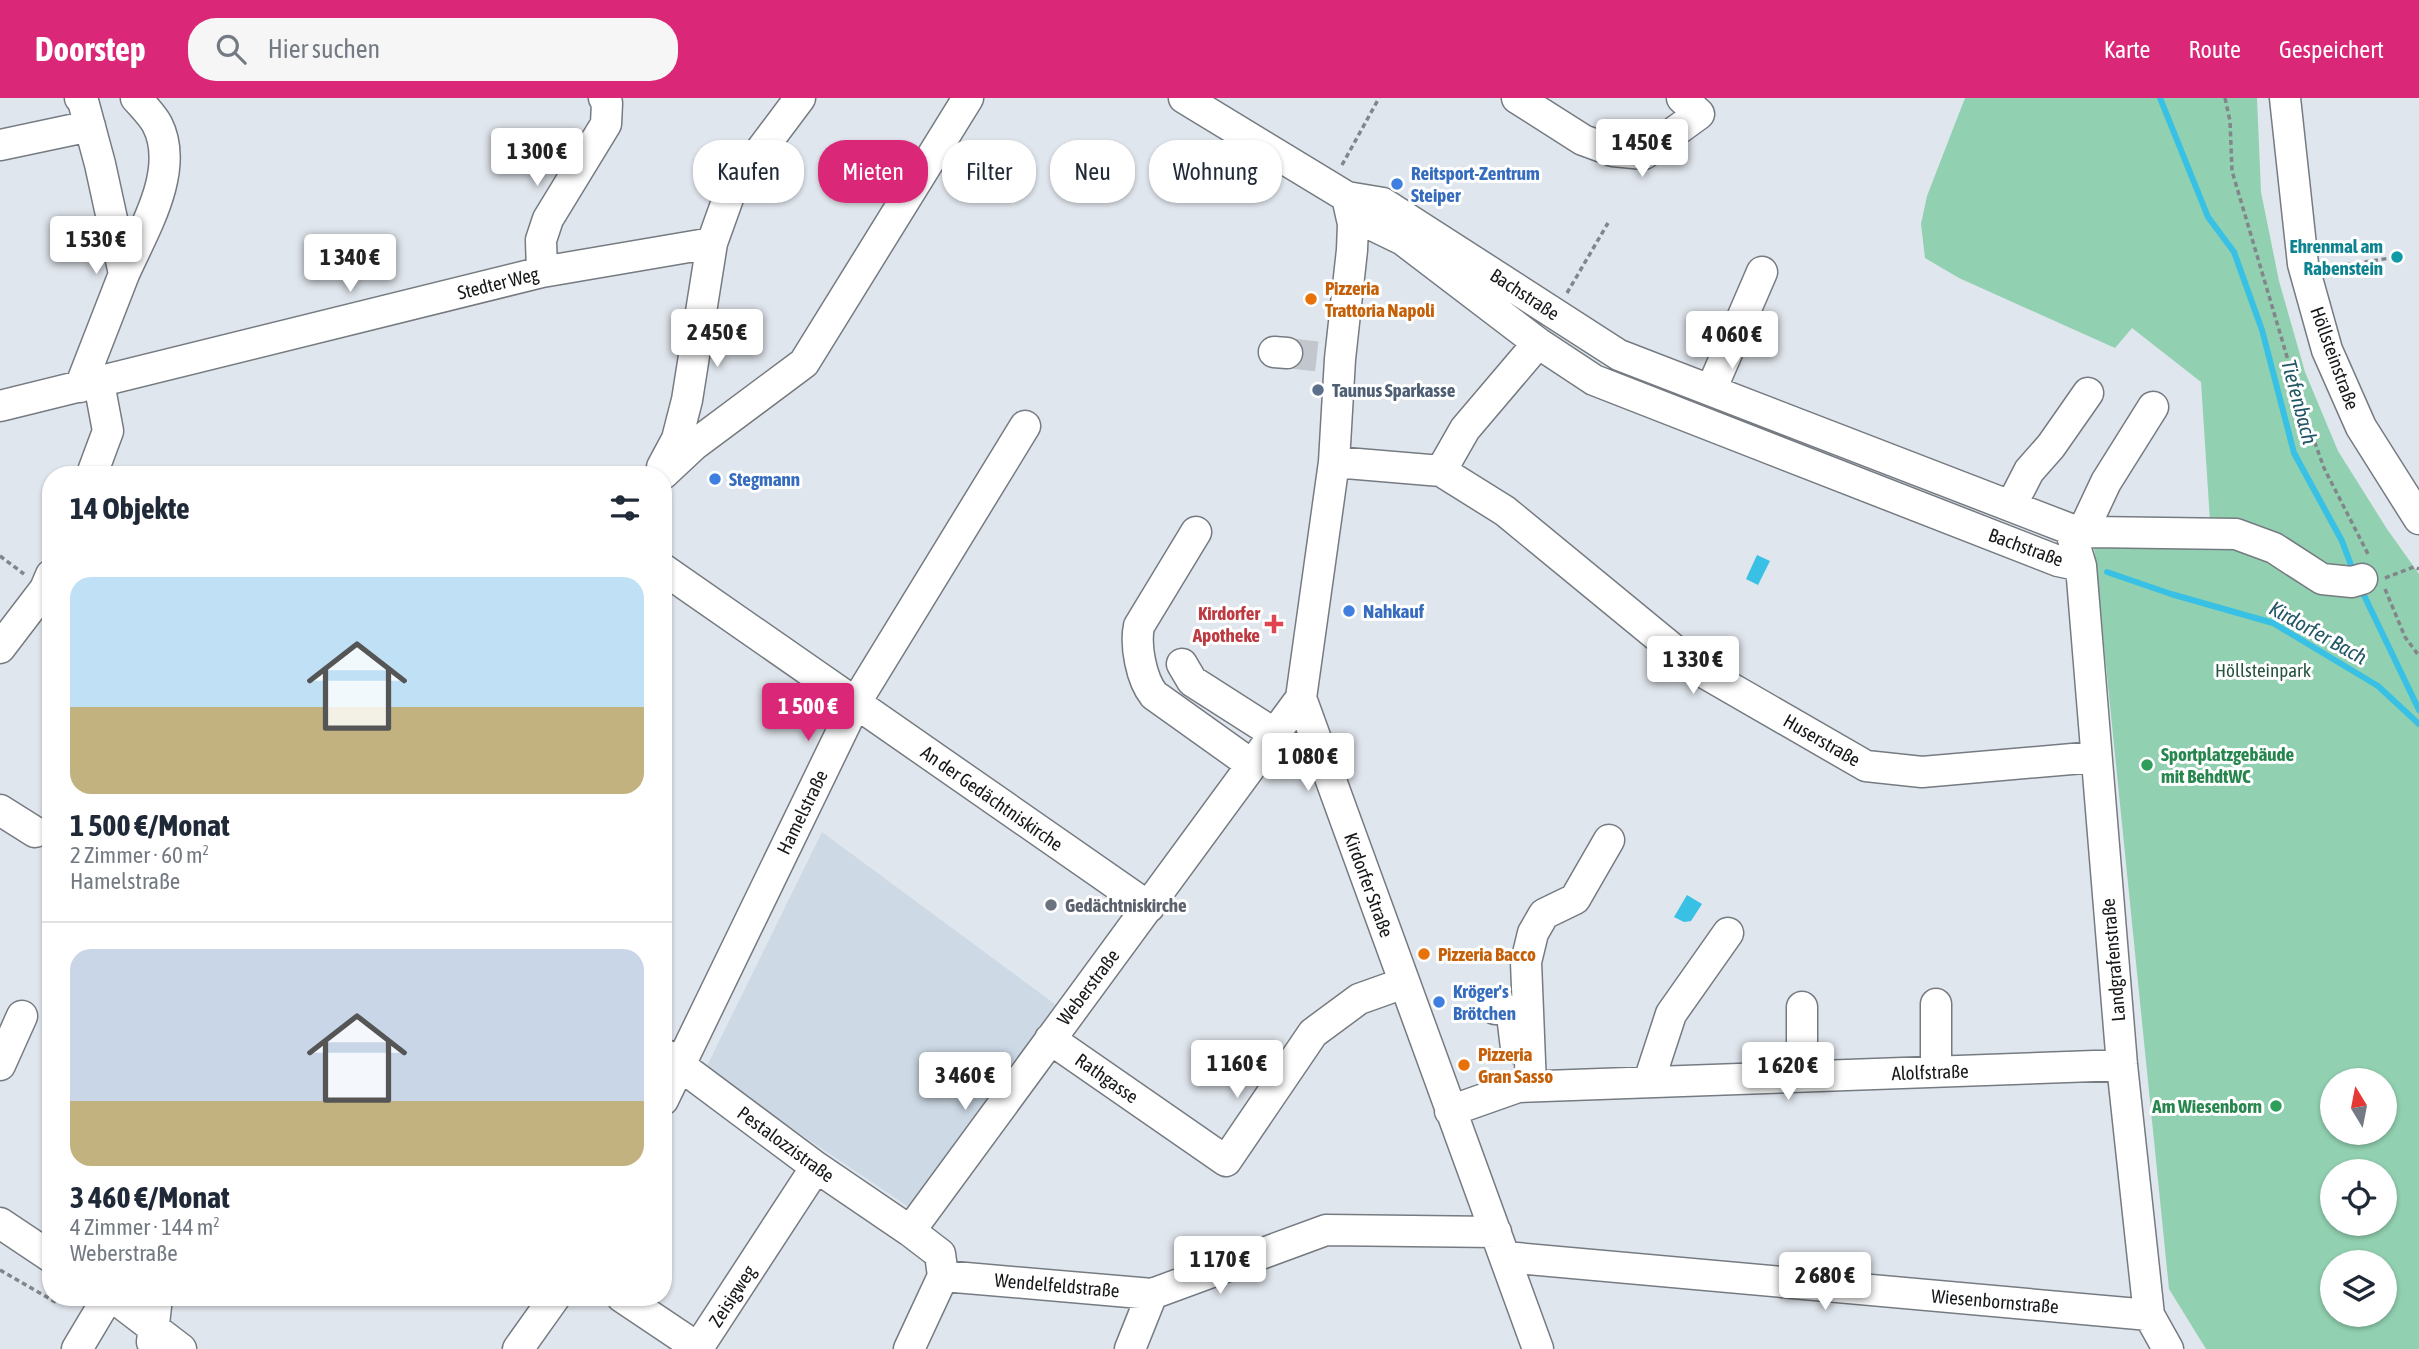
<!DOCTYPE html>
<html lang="de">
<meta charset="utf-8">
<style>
body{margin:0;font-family:"Asap Condensed",sans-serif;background:#f6f6f7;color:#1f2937;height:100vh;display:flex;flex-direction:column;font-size:26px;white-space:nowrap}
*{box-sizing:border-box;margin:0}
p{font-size:23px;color:#747a83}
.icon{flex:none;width:38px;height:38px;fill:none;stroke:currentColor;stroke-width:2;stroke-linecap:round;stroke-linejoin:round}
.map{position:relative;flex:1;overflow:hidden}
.panel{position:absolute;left:42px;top:368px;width:630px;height:840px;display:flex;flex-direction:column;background:#fff;border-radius:28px;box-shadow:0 2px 5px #0004}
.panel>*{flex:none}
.banner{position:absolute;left:693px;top:42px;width:665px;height:63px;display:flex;gap:14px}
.needle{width:46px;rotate:350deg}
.tools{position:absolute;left:2320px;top:970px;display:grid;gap:14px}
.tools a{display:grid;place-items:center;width:77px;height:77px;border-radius:50%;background:#fff;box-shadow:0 2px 5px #0004;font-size:35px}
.price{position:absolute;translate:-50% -60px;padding:0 16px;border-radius:7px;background:#fff;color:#222;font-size:23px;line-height:46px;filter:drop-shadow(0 2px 4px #0008)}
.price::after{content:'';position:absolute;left:50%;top:42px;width:21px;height:16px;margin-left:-10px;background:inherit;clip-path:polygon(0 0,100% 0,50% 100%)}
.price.current{background:#db2777;color:#fff}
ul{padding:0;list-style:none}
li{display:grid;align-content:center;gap:14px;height:371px;padding:0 28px}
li+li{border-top:2px solid #e0e1e3}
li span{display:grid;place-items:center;height:217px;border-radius:21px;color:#555}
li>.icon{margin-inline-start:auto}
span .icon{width:126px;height:126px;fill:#fffc;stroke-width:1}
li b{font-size:30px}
h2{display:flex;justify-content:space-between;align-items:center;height:84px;padding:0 28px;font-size:30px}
.pill{padding:0 24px;border-radius:28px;background:#fff;box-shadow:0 2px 5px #0004;font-size:24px;line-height:63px}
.pill.current{background:#db2777;color:#fff}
header{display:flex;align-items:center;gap:42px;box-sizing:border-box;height:98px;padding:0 35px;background:#db2777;color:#fff}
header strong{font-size:33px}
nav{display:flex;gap:38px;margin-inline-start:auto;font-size:24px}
.search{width:490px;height:63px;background:#f6f6f7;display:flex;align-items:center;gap:18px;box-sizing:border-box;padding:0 24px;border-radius:28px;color:#747a83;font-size:26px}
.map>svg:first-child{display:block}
</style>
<header>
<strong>Doorstep</strong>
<div class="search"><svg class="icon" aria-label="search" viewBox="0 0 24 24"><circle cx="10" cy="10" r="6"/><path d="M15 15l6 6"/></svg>Hier suchen</div>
<nav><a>Karte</a><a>Route</a><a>Gespeichert</a></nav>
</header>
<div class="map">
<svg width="2419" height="1251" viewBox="0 0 2419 1251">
<rect width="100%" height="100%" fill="#e0e6ed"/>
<path fill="#cddae6" d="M822,734L1059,909L913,1112L705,972Z"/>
<path fill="#91d0b0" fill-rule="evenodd" d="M1965,0H2257L2261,94L2279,183L2305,274L2338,353L2387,431L2419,476V1251H2206L2169,1191L2092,429L2210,423L2201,284L2132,230L2115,250L1959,180L1925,160L1921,126L1927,98ZM2333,982H2385V1034H2333ZM2333,1073H2385V1125H2333ZM2333,1164H2385V1216H2333Z"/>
<path fill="#39c0e5" d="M1757,457L1770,463L1758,487L1746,481Z
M1687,797L1702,806L1691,823L1684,824L1674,819Z"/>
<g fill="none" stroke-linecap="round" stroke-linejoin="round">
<path stroke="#39c0e5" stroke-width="6" d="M2160,0L2208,119L2234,154L2262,232L2294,355L2342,443L2354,475
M2107,474L2171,496L2273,525L2378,588L2419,626
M2361,491L2419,612"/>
<path stroke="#c2c7cd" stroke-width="30" stroke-dasharray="30 15" stroke-linecap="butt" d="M1287,255L1323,259"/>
<defs>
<path id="minor" d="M80,0L83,3L100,66L124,176L80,289
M1184,0L1347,99L1368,125L1403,142L1538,245L1594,282L2058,463L2081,468
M1517,0L1583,42L1613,53L1644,56L1699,16L1682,0
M2285,0L2303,166L2327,252L2361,329L2419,421
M0,47L90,28
M1347,99L1383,105L1619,257L2070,431L2081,468L2122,967L2149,1217L2168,1251
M1347,99L1353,126L1352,152L1340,261L1334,364L1301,600L1538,1251
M542,174L541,142L548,121L606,26L607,5L604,0
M124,176C143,133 181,72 157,26C152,17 143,8 136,0
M1274,254L1287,255
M1711,292L1762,174
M0,308L542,174L712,145
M1334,364L1441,373L1505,413L1696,570L1866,668L1922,674L2095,659
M662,369L677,341L687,302L712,145L731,92L800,0
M1441,373L1465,331L1538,245
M92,376L108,333L99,285
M663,376L694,347L804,265L968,0
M2011,408L2029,373L2051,348L2088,295
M2070,431L2091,434L2236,436L2274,450L2322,481L2352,484L2362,481
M2083,433L2106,384L2153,309
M1196,434L1139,528C1135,547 1141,581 1154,597L1252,667
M663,471L1149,809
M0,550L45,491L51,477
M1182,566L1192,583L1275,636
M0,712L35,734
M1802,909V978
M1495,911H1505L1512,917L1516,950
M1050,941L1226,1063L1313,935L1359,901L1404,885
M666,957L816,1069L910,1133
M0,967L22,918
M1936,973V906
M1649,983L1671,916L1728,835
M1531,988L1526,864L1533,835L1544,816L1575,801L1609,742
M663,1002L856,604L1025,328
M1450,1013L1518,989L2122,967
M0,1125L51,1159
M1505,1159L2149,1217
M943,1178L1152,1196L1326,1132L1496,1134
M113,1199L181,1251
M622,1199L698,1250L816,1069
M152,1244L157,1199
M77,1251L108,1199
M518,1251L555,1199
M909,1251L943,1178L940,1156L910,1133L1301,600
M1130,1251L1152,1196"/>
</defs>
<use href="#minor" stroke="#757b81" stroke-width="33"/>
<path stroke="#82868a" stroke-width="3.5" stroke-dasharray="5 3.5" stroke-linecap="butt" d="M2225,0L2230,23L2232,73L2301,306L2324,370L2368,456
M1342,67L1379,0
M2331,169L2397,159
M1567,195L1608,125
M0,458L24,476
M2385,480L2414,469L2419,471
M2385,491L2405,539L2419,558
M0,1172L57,1205L61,1199"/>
<use href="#minor" stroke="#fff" stroke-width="30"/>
</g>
<g fill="#3f7fe0" stroke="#fff" stroke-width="2.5">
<circle cx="1397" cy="86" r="7"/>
<circle cx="715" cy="381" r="7"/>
<circle cx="1349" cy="513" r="7"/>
<circle cx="1439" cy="904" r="7"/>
</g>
<circle fill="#0f9aa8" stroke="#fff" stroke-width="2.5" cx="2397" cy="159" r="7"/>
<g fill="#e8710a" stroke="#fff" stroke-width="2.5">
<circle cx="1311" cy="201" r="7"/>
<circle cx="1424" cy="856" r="7"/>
<circle cx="1464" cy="967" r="7"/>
</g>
<circle fill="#5c6f8a" stroke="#fff" stroke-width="2.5" cx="1318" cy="292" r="7"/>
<path fill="#e0444e" stroke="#fff" stroke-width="2.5" d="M1270.5 515.5h7v7h7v7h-7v7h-7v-7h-7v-7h7z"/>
<g fill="#2e9e5b" stroke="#fff" stroke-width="2.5">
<circle cx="2147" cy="667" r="7"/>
<circle cx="2276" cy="1008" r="7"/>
</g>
<circle fill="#6b7280" stroke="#fff" stroke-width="2.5" cx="1051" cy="807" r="7"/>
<g text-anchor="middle" stroke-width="6" stroke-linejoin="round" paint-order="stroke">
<g font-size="19" font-weight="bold" fill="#366cbe" stroke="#fff" text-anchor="start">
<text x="1411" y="82">Reitsport-Zentrum<tspan x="1411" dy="22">Steiper</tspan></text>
<text x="729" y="388">Stegmann</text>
<text x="1363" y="520">Nahkauf</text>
<text x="1453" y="900">Kröger's<tspan x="1453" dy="22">Brötchen</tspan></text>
</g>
<g font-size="19" font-weight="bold" fill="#0d838f" stroke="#fff" text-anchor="end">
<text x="2383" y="155">Ehrenmal am<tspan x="2383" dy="22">Rabenstein</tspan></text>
</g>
<g font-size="19" fill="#16181a" stroke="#fff">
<text transform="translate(498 185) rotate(-14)" y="7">Stedter Weg</text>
<text transform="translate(1525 196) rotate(33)" y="7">Bachstraße</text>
<text transform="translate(2335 260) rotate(70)" y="7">Höllsteinstraße</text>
<text transform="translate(2026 449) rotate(20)" y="7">Bachstraße</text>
<text transform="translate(1822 642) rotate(30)" y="7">Huserstraße</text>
<text transform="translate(992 700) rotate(35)" y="7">An der Gedächtniskirche</text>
<text transform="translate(802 714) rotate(-64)" y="7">Hamelstraße</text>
<text transform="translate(1369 787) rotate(70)" y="7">Kirdorfer Straße</text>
<text transform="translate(2113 862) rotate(-95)" y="7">Landgrafenstraße</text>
<text transform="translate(1088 889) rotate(-53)" y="7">Weberstraße</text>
<text transform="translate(1930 974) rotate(-2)" y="7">Alolfstraße</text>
<text transform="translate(1107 980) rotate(35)" y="7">Rathgasse</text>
<text transform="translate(786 1046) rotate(36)" y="7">Pestalozzistraße</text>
<text transform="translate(1057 1187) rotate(5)" y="7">Wendelfeldstraße</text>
<text transform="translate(732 1198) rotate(-57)" y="7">Zeisigweg</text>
<text transform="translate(1995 1203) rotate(5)" y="7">Wiesenbornstraße</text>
</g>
<g font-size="19" font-weight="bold" fill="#c56008" stroke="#fff" text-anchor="start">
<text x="1325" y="197">Pizzeria<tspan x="1325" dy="22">Trattoria Napoli</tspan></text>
<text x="1438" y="863">Pizzeria Bacco</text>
<text x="1478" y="963">Pizzeria<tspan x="1478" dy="22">Gran Sasso</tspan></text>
</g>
<g font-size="19" font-weight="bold" fill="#4e5e75" stroke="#fff" text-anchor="start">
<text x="1332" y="299">Taunus Sparkasse</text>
</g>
<g font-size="19" font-weight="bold" fill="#be3a42" stroke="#fff" text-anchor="end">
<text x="1260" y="522">Kirdorfer<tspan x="1260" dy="22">Apotheke</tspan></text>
</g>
<g font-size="19" fill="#27543f" stroke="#fff">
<text x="2263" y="579">Höllsteinpark</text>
</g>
<g font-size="19" font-weight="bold" fill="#27864d" stroke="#fff" text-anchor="start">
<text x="2161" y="663">Sportplatzgebäude<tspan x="2161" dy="22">mit BehdtWC</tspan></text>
<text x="2262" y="1015" text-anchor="end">Am Wiesenborn</text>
</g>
<g font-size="19" font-weight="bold" fill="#5b616d" stroke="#fff" text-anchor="start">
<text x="1065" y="814">Gedächtniskirche</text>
</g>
<g font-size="21" font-style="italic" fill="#225767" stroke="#fff">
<text transform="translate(2299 304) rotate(75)" y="7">Tiefenbach</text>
<text transform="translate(2318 535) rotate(29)" y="7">Kirdorfer Bach</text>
</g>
</g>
</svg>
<div class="tools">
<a><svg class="needle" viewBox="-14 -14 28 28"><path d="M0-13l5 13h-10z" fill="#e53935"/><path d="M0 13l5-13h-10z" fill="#747a83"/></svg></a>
<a><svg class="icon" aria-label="locate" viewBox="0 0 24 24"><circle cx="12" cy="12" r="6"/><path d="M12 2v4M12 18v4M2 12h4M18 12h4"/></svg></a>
<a><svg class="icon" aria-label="layers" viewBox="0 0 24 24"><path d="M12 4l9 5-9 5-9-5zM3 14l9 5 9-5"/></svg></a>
</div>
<b class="price" style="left:1642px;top:81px">1 450 €</b>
<b class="price" style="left:537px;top:90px">1 300 €</b>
<b class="price" style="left:96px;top:178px">1 530 €</b>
<b class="price" style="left:350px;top:196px">1 340 €</b>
<b class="price" style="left:717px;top:271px">2 450 €</b>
<b class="price" style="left:1732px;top:273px">4 060 €</b>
<b class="price" style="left:1693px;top:598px">1 330 €</b>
<b class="price current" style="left:808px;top:645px">1 500 €</b>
<b class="price" style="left:1308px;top:695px">1 080 €</b>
<b class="price" style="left:1237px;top:1002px">1 160 €</b>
<b class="price" style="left:1788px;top:1004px">1 620 €</b>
<b class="price" style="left:965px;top:1014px">3 460 €</b>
<b class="price" style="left:1220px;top:1198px">1 170 €</b>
<b class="price" style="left:1825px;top:1214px">2 680 €</b>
<div class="banner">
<a class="pill">Kaufen</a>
<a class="pill current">Mieten</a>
<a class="pill">Filter</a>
<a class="pill">Neu</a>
<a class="pill">Wohnung</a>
</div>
<section class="panel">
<h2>14 Objekte<svg class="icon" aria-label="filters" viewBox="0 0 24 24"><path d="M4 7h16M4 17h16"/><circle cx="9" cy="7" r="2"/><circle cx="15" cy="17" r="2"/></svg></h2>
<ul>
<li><span style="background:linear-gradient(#bfe0f5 60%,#c2b280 0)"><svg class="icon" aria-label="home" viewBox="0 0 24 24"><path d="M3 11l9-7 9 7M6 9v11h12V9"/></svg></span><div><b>1 500 €/Monat</b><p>2 Zimmer · 60 m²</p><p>Hamelstraße</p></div></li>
<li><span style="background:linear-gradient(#c9d6e8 70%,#c2b280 0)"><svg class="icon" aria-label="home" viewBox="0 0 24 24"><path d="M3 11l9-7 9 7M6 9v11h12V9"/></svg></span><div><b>3 460 €/Monat</b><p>4 Zimmer · 144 m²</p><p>Weberstraße</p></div></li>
</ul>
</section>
</div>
